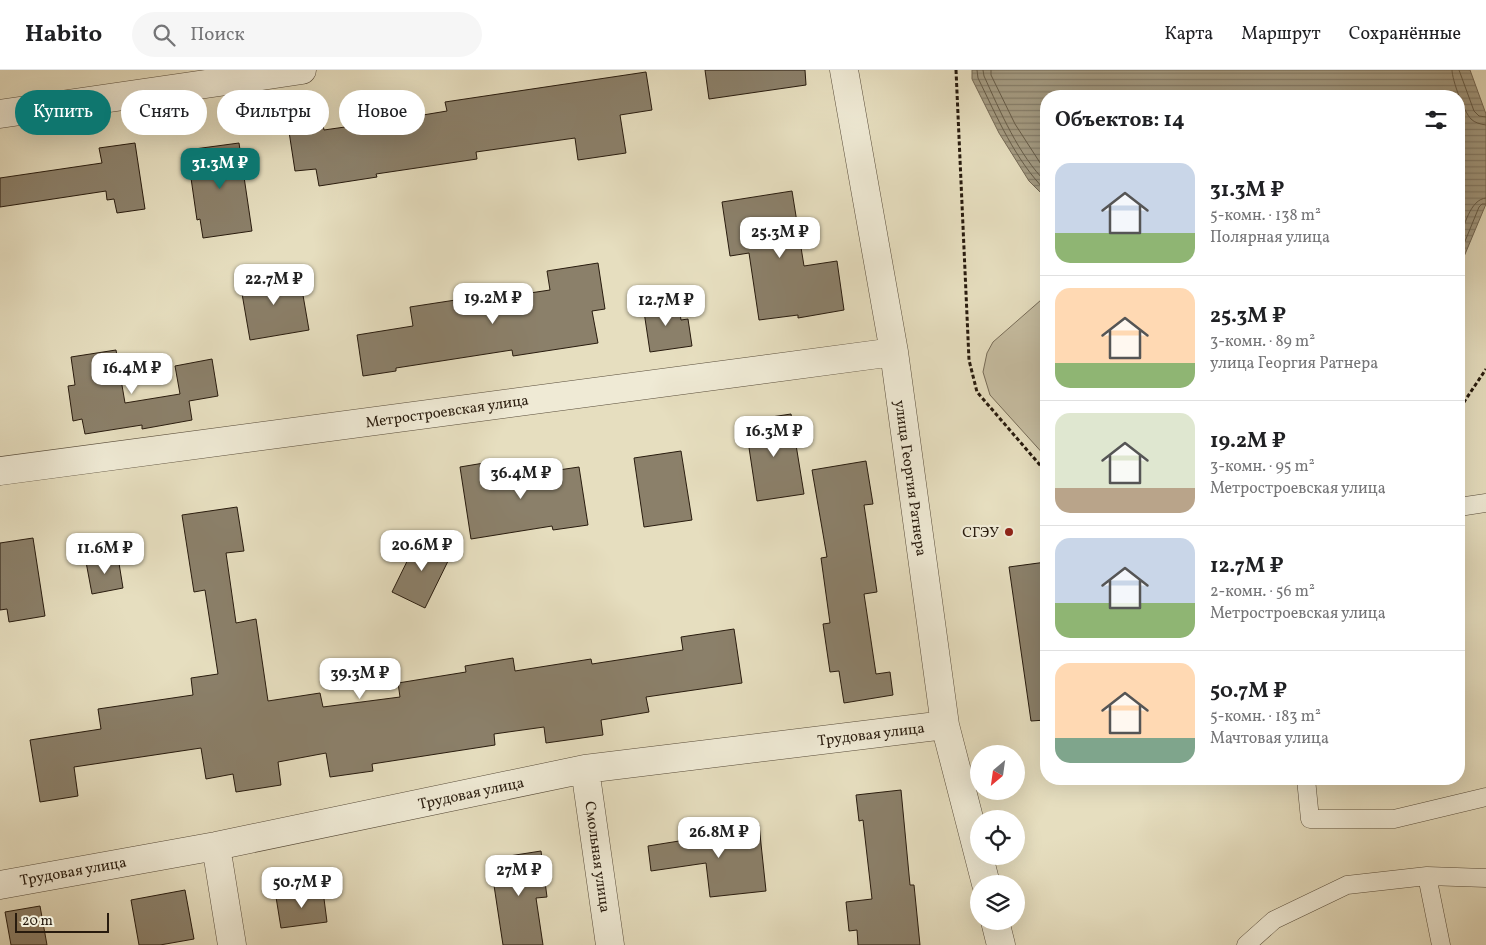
<!DOCTYPE html>
<html lang="ru">
<meta charset="utf-8">
<style>
body{margin:0;font-family:Vollkorn,serif;background:#f6f6f6;color:#202124;height:100vh;display:flex;flex-direction:column;font-size:19px;white-space:nowrap}
*{box-sizing:border-box;margin:0}
p{font-size:16px;color:#757577}
.icon{flex:none;width:28px;height:28px;fill:none;stroke:currentColor;stroke-width:2;stroke-linecap:round;stroke-linejoin:round}
.map{position:relative;flex:1;overflow:hidden}
.sheet{position:absolute;left:1040px;top:20px;width:425px;height:695px;display:flex;flex-direction:column;background:#fff;border-radius:20px;box-shadow:0 5px 20px #0002}
.sheet>*{flex:none}
.guide{position:absolute;left:15px;top:20px;width:475px;height:45px;display:flex;gap:10px}
.needle{width:32px;rotate:209deg}
.tools{position:absolute;left:970px;top:675px;display:grid;gap:10px}
.tools a{display:grid;place-items:center;width:55px;height:55px;border-radius:50%;background:#fff;box-shadow:0 5px 20px #0002;font-size:25px}
.scale{position:absolute;left:15px;bottom:12px;width:94px;box-sizing:border-box;padding-left:5px;border:2px solid #281b0e;border-top:0;font-size:14px;line-height:18px;white-space:nowrap;color:#281b0e;-webkit-text-stroke:4px #efead5;paint-order:stroke}
.price{position:absolute;translate:-50% -42px;padding:0 11px;border-radius:10px;background:#fff;color:#222;font-size:16px;line-height:32px;filter:drop-shadow(0 1px 2px #0008)}
.price::after{content:'';position:absolute;left:50%;top:30px;width:15px;height:11px;margin-left:-8px;background:inherit;clip-path:polygon(0 0,100% 0,50% 100%)}
.price.on{background:#0f766e;color:#fff}
ul{padding:0;list-style:none}
li{display:flex;align-items:center;gap:15px;height:125px;padding:0 15px}
li+li{border-top:1px solid #e0e0e0}
li span{display:grid;place-items:center;flex:none;width:140px;height:100px;border-radius:15px;color:#555}
li>.icon{margin-inline-start:auto}
span .icon{width:60px;height:60px;fill:#fffc;stroke-width:1}
li b{font-size:21px}
h2{display:flex;justify-content:space-between;align-items:center;height:60px;padding:0 15px;font-size:21px}
.chip{padding:0 18px;border-radius:22px;background:#fff;box-shadow:0 5px 20px #0002;font-size:18px;line-height:45px}
.chip.on{background:#0f766e;color:#fff}
header{display:flex;align-items:center;gap:30px;box-sizing:border-box;height:70px;padding:0 25px;background:#fff;border-bottom:1px solid #e0e0e0}
header strong{font-size:24px}
nav{display:flex;gap:28px;margin-inline-start:auto;font-size:18px}
.search{width:350px;height:45px;background:#f6f6f6;display:flex;align-items:center;gap:12px;box-sizing:border-box;padding:0 18px;border-radius:28px;color:#757577;font-size:19px}
.map>svg:first-child{display:block}
</style>
<header>
<strong>Habito</strong>
<div class="search"><svg class="icon" aria-label="search" viewBox="0 0 24 24"><circle cx="10" cy="10" r="6"/><path d="M15 15l6 6"/></svg>Поиск</div>
<nav><a>Карта</a><a>Маршрут</a><a>Сохранённые</a></nav>
</header>
<div class="map">
<svg width="1486" height="875" viewBox="0 0 1486 875">
<defs>
<pattern id="water-rules" width="6" height="5" patternUnits="userSpaceOnUse" patternTransform="scale(1.25)"><rect width="6" height="5" fill="#a59c83"/><path d="M0 2.5h6" fill="none" stroke="#867e6a"/></pattern>
</defs>
<rect width="100%" height="100%" fill="#e6debf"/>
<filter id="stains"><feTurbulence type="fractalNoise" baseFrequency=".004" numOctaves="4"/><feColorMatrix values="0 0 0 0 .2 0 0 0 0 .09 0 0 0 0 .02 0 0 0 .5 -.17"/></filter>
<radialGradient id="worn" r=".72"><stop offset=".6" stop-color="#630" stop-opacity="0"/><stop offset="1" stop-color="#630" stop-opacity=".3"/></radialGradient>
<path fill="#c6bda1" stroke="#776c58" d="M1046,227V387L990,325L983,302L987,283L993,272L1041,230Z"/>
<path fill="url(#water-rules)" stroke="#736854" d="M972,0H1470L1486,44V134L1463,189L1459,192V26H1046V128L1029,111L999,63L972,9Z"/>
<g fill="none" stroke-linecap="round" stroke-linejoin="round">
<path stroke="#665c48" stroke-width="1" d="M977,0L978,8C997,47 1015,90 1046,121
M983,0L984,6C1000,41 1019,86 1046,112
M991,0V5L1015,54L1046,102
M1452,0C1452,10 1464,42 1471,49C1475,53 1480,54 1486,55
M1459,0L1474,41L1479,46L1486,47
M1459,170C1464,157 1470,129 1486,128
M1459,186L1479,137L1482,134H1486"/>
</g>
<path fill="#8b806a" stroke="#281b0e" d="M705,0H805L806,15L709,29Z
M646,2L652,40L620,45L626,83L578,90L575,68L476,82L477,89L376,104L377,107L319,116L316,99L295,101L288,55L322,50L324,60L387,51L447,41L445,32Z
M135,73L145,139L117,143L114,129L107,130L106,121L0,137V108L102,93L99,78Z
M239,73L252,161L203,168L200,149L197,150L187,80Z
M792,121L804,196L837,191L844,240L798,248V245L759,250L749,183L730,186L722,132Z
M598,193L605,239L592,241L598,273L513,286L512,280L396,298V301L363,306L357,265L413,256L410,237L462,229L463,233L550,220L547,201Z
M299,202L309,260L250,270L240,212Z
M678,230L681,250L688,249L692,276L650,282L643,235Z
M116,280L125,333L180,324L175,296L212,289L218,326L189,331L192,350L142,359V355L85,364L82,349L73,351L68,316L75,315L71,287Z
M791,344L804,424L757,431L745,351Z
M681,381L692,450L644,457L634,388Z
M508,389L511,407L579,397L588,455L553,460L552,456L471,469L460,397Z
M866,391L873,434L864,435L877,522L864,524L876,604L890,602L893,625L844,633L839,601L830,602L823,554L830,553L821,488L827,487L812,400Z
M237,437L244,481L226,483L236,553L256,549L268,631L320,623L323,637L400,627L398,613L466,602L465,596L513,588L515,601L591,589L592,594L683,580L681,567L734,559L742,613L646,627L649,642L601,650L603,665L546,673L544,657L494,664L495,675L372,694L373,701L330,707L326,683L278,692L281,715L236,722L233,704L206,709L201,678L74,697L78,726L40,732L30,670L101,659L98,639L193,625L191,608L218,604L205,520L194,522L182,445Z
M419,467L452,483L425,538L392,522Z
M33,468L45,546L9,552L7,539L0,540V473Z
M118,487L123,518L92,524L86,492Z
M1046,492V650L1031,651L1009,497Z
M901,720L910,815H914L920,875H858L857,860L849,861L846,832L872,829L863,750L859,751L856,725Z
M759,755L766,821L710,827L706,793L651,801L648,776L704,767L703,761Z
M541,781L547,827L536,828L543,875H503L490,789Z
M185,820L194,869L160,875H139L131,830Z
M323,821L327,852L281,858L276,827Z
M40,836L47,875H11L5,842Z"/>
<g fill="none" stroke-linecap="round" stroke-linejoin="round">
<defs>
<path id="lane" d="M1459,437L1486,433
M1306,709L1310,749H1394L1486,727
M1246,875L1274,850L1347,815L1427,806
M1441,875L1427,806L1486,808"/>
<path id="street" d="M844,0L894,282L945,655L986,814
M0,44L302,0
M0,401L894,282
M585,699L610,875
M216,776L232,875
M0,815L216,776L585,699L945,655
M995,851L1001,875"/>
</defs>
<use href="#lane" stroke="#584c3a" stroke-width="19"/>
<use href="#street" stroke="#584c3a" stroke-width="29"/>
<path stroke="#281b0e" stroke-width="3" stroke-dasharray="4 2.5" stroke-linecap="butt" d="M956,0L969,290L977,322L1046,402
M1459,337L1462,335L1486,299"/>
<use href="#lane" stroke="#efead5" stroke-width="18"/>
<use href="#street" stroke="#efead5" stroke-width="28"/>
</g>
<circle fill="#8f2418" stroke="#efead5" stroke-width="2" cx="1009" cy="462" r="5"/>
<g text-anchor="middle" stroke-width="4.5" stroke-linejoin="round" paint-order="stroke">
<g font-size="15" fill="#281b0e" stroke="#efead5">
<text transform="translate(447 341) rotate(-8)" y="5">Метростроевская улица</text>
<text transform="translate(911 408) rotate(82)" y="5">улица Георгия Ратнера</text>
<text transform="translate(871 664) rotate(-7)" y="5">Трудовая улица</text>
<text transform="translate(471 723) rotate(-12)" y="5">Трудовая улица</text>
<text transform="translate(598 787) rotate(82)" y="5">Смольная улица</text>
<text transform="translate(73 801) rotate(-10)" y="5">Трудовая улица</text>
</g>
<g font-size="15" fill="#281b0e" stroke="#efead5" text-anchor="end">
<text x="999" y="467">СГЭУ</text>
</g>
</g>
<rect width="100%" height="100%" filter="url(#stains)"/>
<rect width="100%" height="100%" fill="url(#worn)"/>
</svg>
<div class="tools">
<a><svg class="needle" viewBox="-14 -14 28 28"><path d="M0-13l5 13h-10z" fill="#e53935"/><path d="M0 13l5-13h-10z" fill="#757577"/></svg></a>
<a><svg class="icon" aria-label="locate" viewBox="0 0 24 24"><circle cx="12" cy="12" r="6"/><path d="M12 2v4M12 18v4M2 12h4M18 12h4"/></svg></a>
<a><svg class="icon" aria-label="layers" viewBox="0 0 24 24"><path d="M12 4l9 5-9 5-9-5zM3 14l9 5 9-5"/></svg></a>
</div>
<div class="scale">20 m</div>
<b class="price on" style="left:220px;top:120px">31.3M ₽</b>
<b class="price" style="left:780px;top:189px">25.3M ₽</b>
<b class="price" style="left:274px;top:236px">22.7M ₽</b>
<b class="price" style="left:493px;top:255px">19.2M ₽</b>
<b class="price" style="left:666px;top:257px">12.7M ₽</b>
<b class="price" style="left:132px;top:325px">16.4M ₽</b>
<b class="price" style="left:774px;top:388px">16.3M ₽</b>
<b class="price" style="left:521px;top:430px">36.4M ₽</b>
<b class="price" style="left:422px;top:502px">20.6M ₽</b>
<b class="price" style="left:105px;top:505px">11.6M ₽</b>
<b class="price" style="left:360px;top:630px">39.3M ₽</b>
<b class="price" style="left:719px;top:789px">26.8M ₽</b>
<b class="price" style="left:519px;top:827px">27M ₽</b>
<b class="price" style="left:302px;top:839px">50.7M ₽</b>
<div class="guide">
<a class="chip on">Купить</a>
<a class="chip">Снять</a>
<a class="chip">Фильтры</a>
<a class="chip">Новое</a>
</div>
<section class="sheet">
<h2>Объектов: 14<svg class="icon" aria-label="filters" viewBox="0 0 24 24"><path d="M4 7h16M4 17h16"/><circle cx="9" cy="7" r="2"/><circle cx="15" cy="17" r="2"/></svg></h2>
<ul>
<li><span style="background:linear-gradient(#c9d6e8 70%,#8fb573 0)"><svg class="icon" aria-label="home" viewBox="0 0 24 24"><path d="M3 11l9-7 9 7M6 9v11h12V9"/></svg></span><div><b>31.3M ₽</b><p>5-комн. · 138 m²</p><p>Полярная улица</p></div></li>
<li><span style="background:linear-gradient(#ffd9b3 75%,#8fb573 0)"><svg class="icon" aria-label="home" viewBox="0 0 24 24"><path d="M3 11l9-7 9 7M6 9v11h12V9"/></svg></span><div><b>25.3M ₽</b><p>3-комн. · 89 m²</p><p>улица Георгия Ратнера</p></div></li>
<li><span style="background:linear-gradient(#dfe7d0 75%,#b9a48a 0)"><svg class="icon" aria-label="home" viewBox="0 0 24 24"><path d="M3 11l9-7 9 7M6 9v11h12V9"/></svg></span><div><b>19.2M ₽</b><p>3-комн. · 95 m²</p><p>Метростроевская улица</p></div></li>
<li><span style="background:linear-gradient(#c9d6e8 65%,#8fb573 0)"><svg class="icon" aria-label="home" viewBox="0 0 24 24"><path d="M3 11l9-7 9 7M6 9v11h12V9"/></svg></span><div><b>12.7M ₽</b><p>2-комн. · 56 m²</p><p>Метростроевская улица</p></div></li>
<li><span style="background:linear-gradient(#ffd9b3 75%,#7fa58c 0)"><svg class="icon" aria-label="home" viewBox="0 0 24 24"><path d="M3 11l9-7 9 7M6 9v11h12V9"/></svg></span><div><b>50.7M ₽</b><p>5-комн. · 183 m²</p><p>Мачтовая улица</p></div></li>
</ul>
</section>
</div>
